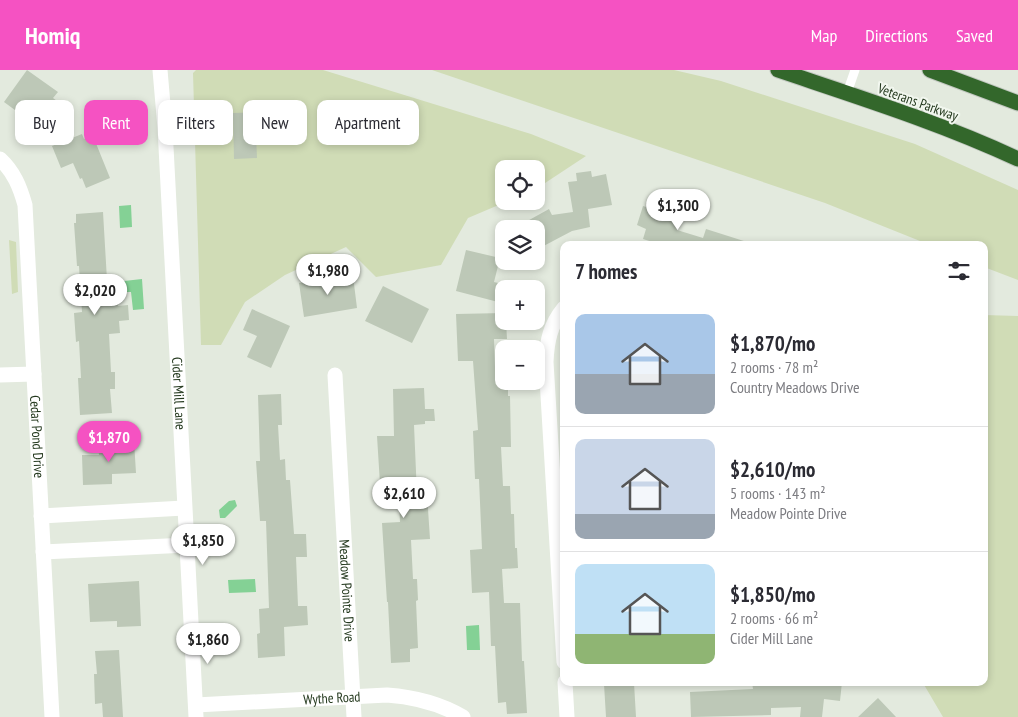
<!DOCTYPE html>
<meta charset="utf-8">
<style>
body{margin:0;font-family:"PT Sans Narrow",sans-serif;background:#f2f2f3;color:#2b2b33;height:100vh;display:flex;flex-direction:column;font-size:19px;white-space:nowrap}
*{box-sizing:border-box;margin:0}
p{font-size:16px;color:#7c7c81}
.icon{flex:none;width:28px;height:28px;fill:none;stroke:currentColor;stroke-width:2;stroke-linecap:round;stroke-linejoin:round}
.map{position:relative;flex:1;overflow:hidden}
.sheet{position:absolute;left:560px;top:171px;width:428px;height:445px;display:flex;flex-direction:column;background:#fff;border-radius:10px;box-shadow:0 2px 8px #0003}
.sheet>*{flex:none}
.top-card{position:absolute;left:15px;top:30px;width:470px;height:45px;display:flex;gap:10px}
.tools{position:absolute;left:495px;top:90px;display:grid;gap:10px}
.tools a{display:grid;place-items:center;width:50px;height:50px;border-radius:10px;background:#fff;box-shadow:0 2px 8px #0003;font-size:25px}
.price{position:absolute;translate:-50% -42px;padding:0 11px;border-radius:18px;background:#fff;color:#222;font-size:16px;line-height:32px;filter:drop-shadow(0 1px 2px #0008)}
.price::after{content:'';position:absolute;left:50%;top:30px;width:15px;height:11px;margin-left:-8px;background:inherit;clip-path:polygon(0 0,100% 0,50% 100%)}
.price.on{background:#f552c2;color:#fff}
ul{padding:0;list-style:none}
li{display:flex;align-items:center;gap:15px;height:125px;padding:0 15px}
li+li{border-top:1px solid #e1e1e2}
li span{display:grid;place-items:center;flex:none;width:140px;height:100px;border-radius:10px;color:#555}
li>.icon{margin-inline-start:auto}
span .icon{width:60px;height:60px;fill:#fffc;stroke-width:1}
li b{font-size:21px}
h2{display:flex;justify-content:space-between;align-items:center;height:60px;padding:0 15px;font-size:21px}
.chip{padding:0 18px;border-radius:10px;background:#fff;box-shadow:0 2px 8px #0003;font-size:18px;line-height:45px}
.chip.on{background:#f552c2;color:#fff}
header{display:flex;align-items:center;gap:30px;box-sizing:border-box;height:70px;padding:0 25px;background:#f552c2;color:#fff}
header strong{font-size:24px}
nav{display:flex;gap:28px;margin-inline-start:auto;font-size:18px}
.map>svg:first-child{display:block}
</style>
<header>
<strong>Homiq</strong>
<nav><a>Map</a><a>Directions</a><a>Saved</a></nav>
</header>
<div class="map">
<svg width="1018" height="647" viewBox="0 0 1018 647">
<rect width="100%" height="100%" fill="#e3eade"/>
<path fill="#d0dcb6" d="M196,0H323L531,64L586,86L536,119V99H504V131H508L468,148L441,195L376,207L346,177L285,205L245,232L221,275H201L193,3Z
M432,0H674L721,11L915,74L1018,120V210L984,197V175H930L825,133Z
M9,170L16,172L18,222L12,224Z
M984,245L1018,246V647H943L923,613L984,612Z"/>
<path fill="#84d195" d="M131,135L132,157L120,158L119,136Z
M142,209L144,239L133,240L131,222H125L124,211Z
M235,430L237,436L225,448H220L219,440L229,431Z
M255,509L256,522L229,523L228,510Z
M479,555L480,580H467L466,556Z"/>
<path fill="#bdc8b7" d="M27,0L58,22L53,28L64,36L45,62L4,32Z
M266,42V65H256L257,88L234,89L233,43Z
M82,64L84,69L93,66L110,108L86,118L82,108L80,109L73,93L61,98L52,76Z
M591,101L592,107L606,104L612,135L588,139L590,157L572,161L536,180V159H513L549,139L552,145L573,142L568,112L577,111L576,103Z
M643,136L681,148L677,160L703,168L706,159L747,172L746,175H662L643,169L646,159L637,155Z
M103,142L107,210H116L118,236L128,235L129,250L119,251L120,263L109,264L111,302H115V319H110L112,343L80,345L78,308H81L79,271L76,272L74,243L82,242L79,196H77L74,153H76V144Z
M466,180L500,188L494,212L502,214L498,232L456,221Z
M353,206L357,238L304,247L299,213Z
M383,216L429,239L412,273L365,251Z
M252,239L290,256L271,298L247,287L257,266L243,260Z
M504,243V251H506L507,269H494L495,298H504V311H508V326H510L511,377H501L503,416H510L511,444H514L515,478H517L518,498L502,499L504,533H520L522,591H524L527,643L507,644L506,632L498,633L495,576H491L489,522L472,523L470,480L482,479L479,409H475L473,361L478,360L473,291H458L456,244Z
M424,318L425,339H434L435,351H425V354L414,355L417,425L427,424L430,469L411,470L413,509H417L418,530L416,531L418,578L410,579V592L391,593L388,532H387L382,453L400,452L398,413L380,414L377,366H394L393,319Z
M281,324L282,355H278L280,390L285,389L286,410H290L294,464H306L307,487H296L298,536H307L308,555L284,557L285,586L258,588L257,564L260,563L259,539L269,538L266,451H260L256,391H260L258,325Z
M134,371L136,403L112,404V414L83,415L82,385H99L98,373Z
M139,511L141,556L117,557V551L90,552L88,514Z
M119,580L123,647H103L102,633L95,634L94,604H97L95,581Z
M752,612H842L840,631L824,629L822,647H800L801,637L771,638V645L691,647L690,622L753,619Z
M634,613L636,647H606L604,614Z
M878,628L896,647H858Z"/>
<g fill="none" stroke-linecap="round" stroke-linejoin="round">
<defs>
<path id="highway" d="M778,0C858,27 941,53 1018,89
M930,0L1018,33"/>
</defs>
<use href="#highway" stroke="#c2c8c0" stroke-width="17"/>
<path stroke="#fff" stroke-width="9" d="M847,23L855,0"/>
<g stroke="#fff" stroke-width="15">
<path id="s1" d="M160,0L165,58L196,647"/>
<path id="s2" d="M0,89C14,102 20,117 25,135L52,647"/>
<path d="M564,238C550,255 547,271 546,292L564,592"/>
<path d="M0,305L34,304"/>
<path id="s3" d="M335,305L354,647"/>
<path d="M41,446L184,438"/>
<path d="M43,482L187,475"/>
<path d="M565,612L567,647"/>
<path id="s4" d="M196,635L387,625C415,627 439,633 463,647"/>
</g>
<use href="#highway" stroke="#33672b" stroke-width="15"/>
</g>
<g text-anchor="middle" stroke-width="4" stroke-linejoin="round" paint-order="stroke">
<g font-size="14" fill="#253a1f" stroke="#f2f7ef">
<text transform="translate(918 32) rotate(20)" y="5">Veterans Parkway</text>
<text dy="5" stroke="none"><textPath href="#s1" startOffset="324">Cider Mill Lane</textPath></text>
<text dy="5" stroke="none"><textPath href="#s2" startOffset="285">Cedar Pond Drive</textPath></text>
<text dy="5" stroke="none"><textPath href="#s3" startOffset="216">Meadow Pointe Drive</textPath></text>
<text dy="5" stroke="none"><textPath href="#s4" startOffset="136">Wythe Road</textPath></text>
</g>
</g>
</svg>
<div class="tools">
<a><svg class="icon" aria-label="locate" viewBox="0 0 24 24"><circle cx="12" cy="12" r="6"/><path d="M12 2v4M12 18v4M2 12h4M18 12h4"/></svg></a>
<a><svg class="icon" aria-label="layers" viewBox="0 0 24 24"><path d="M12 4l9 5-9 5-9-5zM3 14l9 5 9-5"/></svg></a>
<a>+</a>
<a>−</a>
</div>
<b class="price" style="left:678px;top:161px">$1,300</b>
<b class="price" style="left:328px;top:226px">$1,980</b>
<b class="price" style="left:95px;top:246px">$2,020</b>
<b class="price on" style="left:109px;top:393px">$1,870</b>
<b class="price" style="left:404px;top:449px">$2,610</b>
<b class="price" style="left:203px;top:496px">$1,850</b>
<b class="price" style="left:208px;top:595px">$1,860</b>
<div class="top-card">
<a class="chip">Buy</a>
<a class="chip on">Rent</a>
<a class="chip">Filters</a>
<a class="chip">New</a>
<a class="chip">Apartment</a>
</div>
<section class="sheet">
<h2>7 homes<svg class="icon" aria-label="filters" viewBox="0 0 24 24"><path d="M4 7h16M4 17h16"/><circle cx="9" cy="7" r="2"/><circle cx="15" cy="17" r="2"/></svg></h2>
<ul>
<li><span style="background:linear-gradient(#a9c7e8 60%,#9aa5b1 0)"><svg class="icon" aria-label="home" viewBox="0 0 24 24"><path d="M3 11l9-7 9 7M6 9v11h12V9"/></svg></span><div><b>$1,870/mo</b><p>2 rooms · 78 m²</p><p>Country Meadows Drive</p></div></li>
<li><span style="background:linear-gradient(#c9d6e8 75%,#9aa5b1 0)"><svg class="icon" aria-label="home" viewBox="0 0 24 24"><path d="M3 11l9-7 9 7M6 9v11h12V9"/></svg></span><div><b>$2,610/mo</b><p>5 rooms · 143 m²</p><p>Meadow Pointe Drive</p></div></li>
<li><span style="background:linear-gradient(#bfe0f5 70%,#8fb573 0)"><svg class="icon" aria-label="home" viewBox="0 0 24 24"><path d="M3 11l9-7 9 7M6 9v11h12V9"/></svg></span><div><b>$1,850/mo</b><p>2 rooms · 66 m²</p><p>Cider Mill Lane</p></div></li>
</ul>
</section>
</div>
